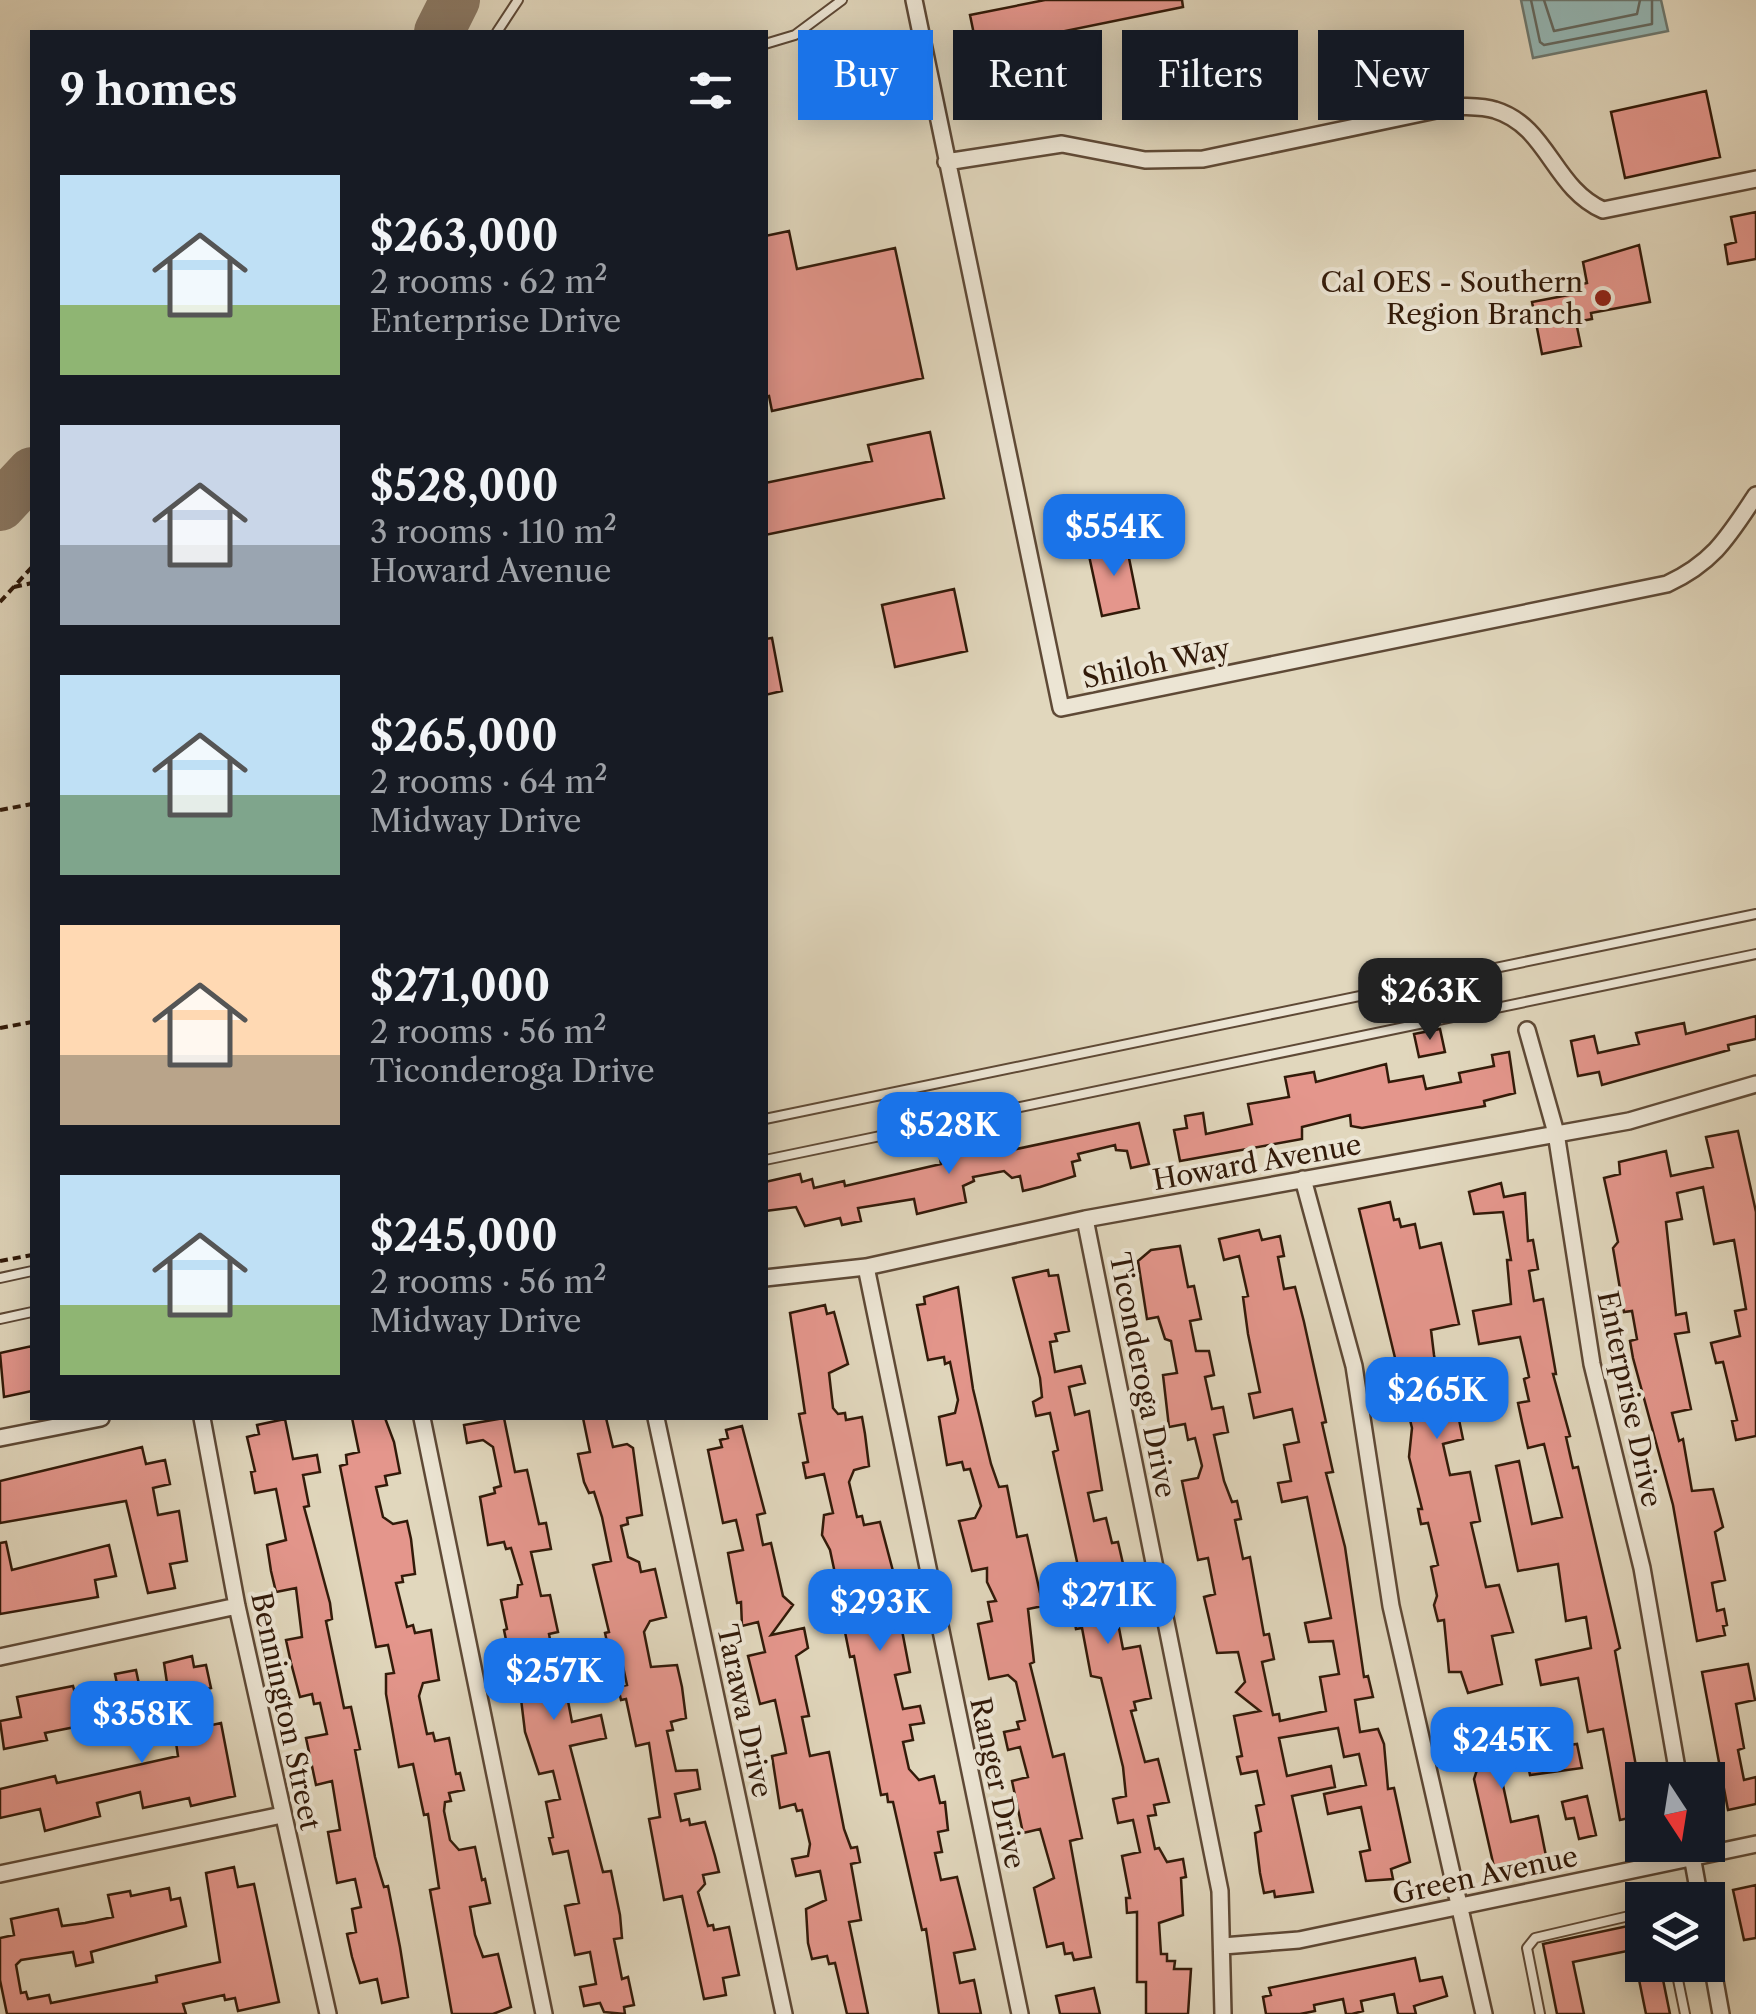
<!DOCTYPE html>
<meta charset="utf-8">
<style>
body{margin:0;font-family:"Libre Caslon Text",serif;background:#242831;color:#f1f3f6;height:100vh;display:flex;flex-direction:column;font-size:38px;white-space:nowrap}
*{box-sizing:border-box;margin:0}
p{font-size:32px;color:#9ea1a6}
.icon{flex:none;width:55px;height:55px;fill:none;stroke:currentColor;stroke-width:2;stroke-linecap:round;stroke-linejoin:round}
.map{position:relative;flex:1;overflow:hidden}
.details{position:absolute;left:30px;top:30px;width:738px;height:1390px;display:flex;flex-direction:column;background:#171b24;border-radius:0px;box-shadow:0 5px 25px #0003}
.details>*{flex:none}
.hud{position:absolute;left:798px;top:30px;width:808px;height:90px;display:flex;gap:20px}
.needle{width:65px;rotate:168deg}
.tools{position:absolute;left:1625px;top:1762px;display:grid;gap:20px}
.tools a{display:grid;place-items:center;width:100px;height:100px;border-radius:0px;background:#171b24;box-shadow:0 5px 25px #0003;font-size:50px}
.price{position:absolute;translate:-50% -85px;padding:0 22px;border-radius:20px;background:#1a73e8;color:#fff;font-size:32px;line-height:65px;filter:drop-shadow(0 2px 5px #0008)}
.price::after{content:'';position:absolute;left:50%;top:60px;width:30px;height:22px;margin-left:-15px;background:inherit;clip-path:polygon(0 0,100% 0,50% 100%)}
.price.active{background:#222;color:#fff}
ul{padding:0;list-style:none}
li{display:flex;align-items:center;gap:30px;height:250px;padding:0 30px}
li span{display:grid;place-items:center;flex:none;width:280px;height:200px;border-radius:0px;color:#555}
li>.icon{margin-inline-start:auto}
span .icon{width:120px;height:120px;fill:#fffc;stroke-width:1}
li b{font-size:42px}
h2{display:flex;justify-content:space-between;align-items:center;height:120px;padding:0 30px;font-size:42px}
.chip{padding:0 35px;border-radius:0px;background:#171b24;box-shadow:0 5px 25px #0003;font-size:35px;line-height:90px}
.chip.active{background:#1a73e8;color:#fff}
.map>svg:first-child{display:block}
</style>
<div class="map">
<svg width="1756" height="2014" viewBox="0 0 1756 2014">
<rect width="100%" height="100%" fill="#e1d7bd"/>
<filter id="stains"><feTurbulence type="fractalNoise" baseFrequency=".002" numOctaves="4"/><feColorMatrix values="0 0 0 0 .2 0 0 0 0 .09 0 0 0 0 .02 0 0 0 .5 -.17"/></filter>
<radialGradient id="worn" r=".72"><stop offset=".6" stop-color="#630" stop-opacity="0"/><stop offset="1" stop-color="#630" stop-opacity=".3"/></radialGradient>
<path fill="#95b8b6" stroke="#6d7971" stroke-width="2.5" d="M1521,0H1661L1668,31L1533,58Z"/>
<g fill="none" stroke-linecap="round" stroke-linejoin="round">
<path stroke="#646960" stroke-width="2.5" d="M1531,0L1540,42L1544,45L1652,24V0
M1544,0L1554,31L1637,14L1640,0"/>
<path stroke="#8a7863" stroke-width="50" d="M439,32L455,0
M0,506L32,472"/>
</g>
<path fill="#e4968c" stroke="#321a09" stroke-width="2.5" d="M1045,0H1182L1183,7L977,49L970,15Z
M1706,91L1720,157L1625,178L1611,112Z
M1756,212V259L1728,264L1725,245L1736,242L1731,217Z
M789,231L797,269L895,248L923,378L772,411L769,396L765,397V236Z
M1639,245L1650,302L1591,313L1592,319L1576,322L1581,346L1542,354L1532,302L1579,293L1577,285L1587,283L1583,262Z
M930,432L944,498L765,535V483L872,461L868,445Z
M1126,543L1139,608L1102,616L1088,551Z
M954,589L967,651L895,667L882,605Z
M772,638L782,691L765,695V639Z
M1756,1016V1039L1728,1045L1729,1050L1602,1085L1599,1072L1578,1076L1571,1041L1594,1036L1598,1053L1639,1044L1636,1033L1684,1023L1686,1034Z
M1440,1029L1445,1052L1419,1057L1414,1034Z
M1509,1052L1515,1093L1484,1101L1485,1106L1362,1128L1351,1126L1350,1115L1302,1127V1139L1180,1161L1174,1130L1187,1128L1185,1116L1203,1113L1206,1134L1252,1124L1248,1104L1289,1097L1285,1077L1314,1072L1316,1082L1386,1064L1389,1082L1423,1076L1426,1089L1461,1082L1459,1073L1494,1066L1492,1055Z
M1139,1123L1149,1164L1131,1168L1127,1151L1116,1150L1115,1145L1078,1154L1080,1160L1072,1162L1075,1176L1040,1187L1023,1191L1020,1176L1012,1178L1004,1171L973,1177L974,1181L963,1186L966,1202L917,1214L914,1199L858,1208L861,1221L842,1225L840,1218L805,1226L796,1207L765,1211V1182L800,1174L802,1182L812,1179L814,1188L844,1181L845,1186L941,1164L939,1153L967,1148L968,1154L1011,1145L1012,1150Z
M1738,1131L1756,1212V1436L1736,1440L1732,1421L1737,1420L1723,1362L1716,1363L1711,1343L1740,1336L1735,1311L1746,1309L1734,1240L1714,1244L1703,1187L1677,1193L1682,1219L1666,1222L1676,1315L1686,1313L1689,1332L1675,1334L1691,1409L1672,1413L1679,1441L1683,1439L1692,1491L1713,1489L1723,1527L1715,1532L1725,1580L1712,1583L1717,1611L1724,1609L1727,1625L1723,1626L1725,1635L1697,1641L1673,1505L1633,1358L1630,1341L1637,1339L1632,1311L1624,1312L1613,1248L1618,1242L1604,1178L1620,1174L1619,1162L1666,1151L1671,1176L1713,1167L1706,1137Z
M1501,1183L1504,1197L1525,1193L1528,1241L1533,1240L1538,1269L1529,1271L1534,1301L1543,1299L1556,1374H1553L1570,1436L1566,1437L1573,1468L1578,1467L1620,1648L1615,1651L1642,1799V1815L1620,1820L1603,1729L1588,1732L1578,1678L1541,1685L1536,1660L1591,1648L1586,1617L1566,1621L1558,1564L1518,1571L1496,1466L1519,1461L1532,1524L1562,1517L1544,1444L1528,1448L1522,1422L1518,1403L1529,1401L1524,1379L1529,1377L1520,1337L1479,1344L1473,1311L1511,1304L1507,1260H1511L1503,1212L1474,1214L1469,1192Z
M1390,1202L1394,1220L1399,1219L1401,1227L1415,1224L1420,1248L1441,1243L1459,1324L1431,1330L1434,1355L1440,1384L1451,1381L1463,1439L1443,1444L1450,1475L1470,1472L1480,1521L1471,1523L1486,1587L1499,1585L1513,1632L1492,1636L1502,1684L1468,1693L1461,1672H1449L1444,1620L1438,1621L1434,1605L1437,1596L1431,1567L1438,1565L1428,1523L1421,1524L1418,1509H1422L1409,1457L1412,1428L1359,1209Z
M1259,1230L1262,1240L1280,1236L1284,1256L1278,1257L1284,1289L1295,1287L1304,1322L1326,1422L1322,1423L1333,1472L1326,1473L1345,1547L1364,1677L1368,1676L1373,1697L1355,1700L1360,1732L1378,1729L1384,1744L1388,1789L1394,1788L1410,1862L1391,1869L1393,1879L1366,1881L1360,1852L1370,1850L1361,1807L1328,1814L1324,1794L1366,1785L1359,1754L1344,1757L1338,1728L1279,1738L1287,1776L1331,1766L1335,1787L1292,1796L1313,1892L1275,1897L1274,1891L1264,1893L1260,1873L1255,1833L1261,1831L1256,1806L1264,1804L1257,1771L1241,1774L1237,1757L1242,1756L1234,1716L1260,1711L1236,1692L1245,1682L1238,1652L1217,1653L1204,1597L1215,1594L1208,1558L1198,1560L1182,1481L1198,1478L1202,1466L1195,1438L1188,1440L1185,1424L1169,1427L1163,1375L1177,1373L1171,1341L1165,1339L1158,1317L1147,1319L1138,1261L1151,1250L1180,1246L1188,1287L1194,1286L1201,1319L1190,1321L1196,1351H1209L1214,1375L1205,1377L1212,1409L1223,1407L1228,1432L1214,1435L1224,1481L1232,1502L1237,1501L1241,1519L1235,1520L1243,1559L1250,1557L1264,1635L1269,1634L1274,1659L1262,1662L1273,1715L1279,1714L1280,1721L1326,1711L1320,1677L1339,1674L1333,1641L1309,1642L1305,1623L1331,1618L1307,1497L1282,1502L1278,1483L1291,1481L1284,1445L1299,1442L1292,1409L1254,1418L1249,1394L1260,1392L1248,1334L1243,1297L1248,1296L1239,1256L1224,1260L1219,1239Z
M1048,1270L1049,1276L1058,1275L1069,1331L1055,1334L1057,1341L1050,1342L1055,1372L1081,1366L1085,1383L1069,1387L1075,1415L1089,1411L1102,1490L1088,1493L1094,1521L1106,1518L1112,1543L1118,1542L1130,1594L1113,1597L1123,1649L1140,1646L1151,1698L1134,1702L1136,1710L1131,1711L1145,1762L1158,1759L1169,1802L1154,1805L1156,1815L1148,1816L1155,1849L1159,1848L1167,1862L1183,1859L1186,1877L1181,1878L1183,1915L1159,1923L1161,1954H1167V1961H1175L1174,1969H1191L1188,2014H1146V1982H1137V1912L1127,1913L1126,1898H1130L1122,1856L1140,1852L1133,1820L1118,1823L1113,1799L1126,1796L1123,1767L1101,1678L1091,1676L1082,1628L1076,1629L1070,1597L1081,1580L1053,1452L1058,1450L1050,1413L1036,1416L1033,1402L1042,1397L1040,1378L1013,1278Z
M958,1287L973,1389L991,1464L999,1487L1007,1486L1017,1537L1027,1535L1043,1606L1028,1609L1034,1662L1030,1664L1053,1757L1064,1754L1082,1838L1070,1841L1091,1957L1074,1960L1072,1953L1065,1954L1063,1943L1047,1947L1034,1888L1054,1878L1040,1829L1023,1833L1012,1781L1028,1777L1020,1747L1008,1750L1004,1732L1019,1729L1017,1722L1025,1720L1016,1682L1008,1675L989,1679L978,1624L992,1621L988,1602L996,1601L987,1582V1568L972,1571L959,1521L975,1518L981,1506L970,1469L964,1470L962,1462L947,1465L939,1417L955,1413L958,1400L950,1362L945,1364L944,1357L928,1360L917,1305L925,1304L924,1297Z
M825,1305L827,1314L834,1312L848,1364L829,1373L833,1408L838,1414L845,1413L846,1420L862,1417L865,1434L869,1466L854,1470L849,1482L857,1517L862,1516L864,1525L880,1522L893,1571L877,1574L879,1581L874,1582L880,1616L885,1628L901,1625L910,1672L895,1675L903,1709L920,1706L924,1723L910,1725L913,1740L903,1742L909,1769L919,1780L934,1776L940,1803L945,1802L948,1830L938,1832L942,1852L935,1853L941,1880L957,1877L975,1949L954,1953L960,1983L974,1980L981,2014H939L926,1929L922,1930L893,1802H888L887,1794L881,1795L854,1656L850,1657L844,1627L860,1622L854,1594L840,1597L830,1550L822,1535L824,1515L833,1513L824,1474L806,1478L803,1463L808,1462L799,1414L805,1413L790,1313Z
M32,1346V1391L4,1397L0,1353Z
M352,1418H385L394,1442L400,1473L385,1476L387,1485L376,1487L383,1517L393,1524L407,1521L411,1539L415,1574L402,1576L403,1582L396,1583L407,1627L413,1625L415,1633L431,1630L439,1680L423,1683L419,1696L427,1734L433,1733L435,1741L449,1738L456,1774L460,1773L464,1790L449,1793L451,1801L445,1802L444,1811L450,1840L459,1850L475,1847L482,1880L485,1879L490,1903L470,1907L475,1935L483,1957L498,1954L511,2007L493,2014H452L430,1890L439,1888L428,1814L424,1815L413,1764L399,1767L386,1694V1674L394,1673L388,1645L376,1647L340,1466L347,1464L346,1455L359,1452Z
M504,1418L515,1472L527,1470L539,1524L546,1523L551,1549L531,1552L541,1596L550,1595L558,1632L549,1634L557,1676L563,1675L572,1722L601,1715L606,1738L570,1746L603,1872L611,1871L620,1915L622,1938L614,1939L622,1979L628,1977L634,2005L624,2007L625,2014L604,2012L600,2003L584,2006L580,1987L596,1984L590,1952L575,1955L565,1906L579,1903L568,1851L553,1854L549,1838L553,1837L546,1802L560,1799L553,1771L539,1774L525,1732L521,1699L535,1696L534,1690L540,1689L534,1651L509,1654L504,1630L507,1629L501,1600L517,1597L518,1585L522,1584L511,1548L506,1549L504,1542L488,1545L480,1497L495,1493L494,1488L501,1486L493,1447L483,1440L467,1443L464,1425Z
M583,1418H606L613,1447L627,1444L633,1448L642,1515L627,1518L628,1524L621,1526L628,1557L639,1562L641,1572L655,1569L666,1617L650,1621L644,1632L651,1667L677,1665L682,1687L686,1718L671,1722L673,1730L667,1731L676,1771L697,1770L700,1789L675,1794L681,1821L689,1819L690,1825L705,1822L715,1856L719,1872L703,1875L705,1884L698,1892L708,1926L713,1925L714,1930L729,1927L739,1975L723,1978L726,1995L704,1999L682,1896L664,1900L649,1819L660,1817L649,1743L636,1746L626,1699L621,1700L618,1687L627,1685L619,1648L609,1651L605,1633L609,1632L593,1565L611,1561L602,1517L594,1492L589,1493L584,1482L578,1454L590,1452Z
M285,1419L293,1459L317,1455L320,1472L303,1475L309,1506L304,1507L330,1603L332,1619L326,1621L344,1708L351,1707L360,1749L355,1750L375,1857L384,1887L388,1886L400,1947L408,1997L382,2003L377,1979L360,1983L352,1957L347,1934L356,1932L352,1909L361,1907L355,1879L337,1883L328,1832L340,1830L332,1781L316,1785L306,1738L327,1734L320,1703L314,1704L312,1694L300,1697L291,1663L286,1640L302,1637L296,1588L276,1592L271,1571L267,1545L286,1540L276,1489L255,1493L251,1472L255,1471L247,1437L259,1434L257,1425Z
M742,1426L765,1513L757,1515L763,1545L771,1543L783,1596L793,1605L771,1635L804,1628L808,1648L796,1656L809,1716L802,1717L810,1756L829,1752L844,1829L851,1848L857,1847L860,1862L851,1864L861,1920L849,1922L868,2014H847L835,1963L829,1964L827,1956L812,1959L808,1943L806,1909L826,1900L820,1871L796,1876L792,1859L808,1856L810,1844L802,1810L797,1811L795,1804L780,1808L772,1756L786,1753L785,1747L775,1700L760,1704L748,1656L765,1652L758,1622L742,1626L741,1602L737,1603L728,1553L743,1550L736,1520L723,1523L708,1450L722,1447L720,1440L728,1438L726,1430Z
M142,1447L146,1464L165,1460L170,1484L153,1488L158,1515L179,1511L187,1561L170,1564L175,1588L148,1593L126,1501L0,1523V1481Z
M6,1542L12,1570L109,1545L116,1576L95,1580L98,1597L0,1614V1543Z
M192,1656L194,1667L206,1665L211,1688L195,1692L203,1727L221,1723L235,1796L191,1806L189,1798L143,1808L140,1792L97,1803L100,1816L45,1831L40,1809L0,1818V1789L55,1776L57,1783L178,1756L164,1663Z
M1748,1664L1755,1700L1736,1704L1744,1748L1738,1750L1744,1780L1756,1777V1804L1728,1810L1702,1672Z
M136,1670L145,1713L45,1733L47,1740L4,1749L0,1721L21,1717L17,1697L73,1686L76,1697L84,1695L85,1701L119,1694L115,1674Z
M1481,1713L1485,1730L1532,1721L1537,1744L1496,1753L1511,1822L1538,1816L1546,1856L1494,1867L1474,1779L1477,1770L1470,1740L1466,1741L1461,1717Z
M1577,1744L1582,1768L1530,1775L1525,1751Z
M1587,1796L1596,1835L1579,1839L1574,1818L1566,1819L1562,1802Z
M234,1867L238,1887L254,1884L279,2002L238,2011L235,1998L225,2000L224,1995L183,2004L186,2014H7L0,1980V1938L14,1935L11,1919L58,1909L62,1926L85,1923L113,1917L108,1895L130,1891L131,1896L169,1888L171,1900L180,1898L186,1926L91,1952L93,1962L76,1966L73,1952L21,1960L16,1965L21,1993L26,1992L28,1999L49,1995L51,2003L157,1982L156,1976L220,1962L206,1873Z
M1756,1885V1938L1744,1940L1733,1890Z
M1642,1923V1948L1573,1962L1584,2014H1557L1543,1944Z
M1415,1958L1420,1981L1442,1977L1447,1996L1414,2006L1416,2014H1398L1394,1994L1361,2001L1363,2011L1352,2014H1346L1343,1999L1314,2005L1315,2011L1300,2014H1266L1263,1997L1271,1995L1269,1988Z
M1636,1965H1660L1670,2014H1646Z
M1094,1988L1100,2014H1060L1056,1996Z"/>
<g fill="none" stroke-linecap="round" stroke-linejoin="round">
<defs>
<path id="service" d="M497,32L518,0
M765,44L795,35L842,0
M765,1119L1756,914
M765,1160L1756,954
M0,1278L32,1271
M0,1319L32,1312
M1675,1965L1685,2014
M1540,2014L1527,1948L1535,1938L1642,1913"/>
<path id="minor" d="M914,0L1061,708L1667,584C1714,562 1728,537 1756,495
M946,162L1062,144L1145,160L1203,159L1455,106C1468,107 1483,106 1495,110C1548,126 1553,188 1603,210L1756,179
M1527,1030L1556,1133L1592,1364L1642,1568L1679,1780
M1303,1179L1354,1366L1391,1606L1484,2014
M1085,1219L1220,1891L1223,2014
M866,1267L1020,2014
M765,1278L866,1267L1085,1219L1629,1121L1756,1084
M202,1418L237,1606L328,2014
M422,1418L544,2014
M656,1418L784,2014
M0,1438L101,1418
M0,1657L237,1606
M1690,1845L1700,1900
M0,1874L282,1815
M1708,1942L1721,2014
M1223,1946L1299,1940L1756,1844"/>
</defs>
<use href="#service" stroke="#5e4936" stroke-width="12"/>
<use href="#minor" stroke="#5e4936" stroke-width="20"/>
<path stroke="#321a09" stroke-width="4" stroke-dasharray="8 5" stroke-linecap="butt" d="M14,587L32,583
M0,602L32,567
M0,810L32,804
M0,1028L32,1022
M0,1261L32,1255"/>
<use href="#service" stroke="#ece5d4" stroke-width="8"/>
<use href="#minor" stroke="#ece5d4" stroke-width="15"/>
</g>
<circle fill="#8f2418" stroke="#ece5d4" stroke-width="4" cx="1603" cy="298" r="10"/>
<g text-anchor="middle" stroke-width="8" stroke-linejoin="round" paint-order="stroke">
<g font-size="28" fill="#321a09" stroke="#ece5d4" text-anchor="end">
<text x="1583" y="292">Cal OES - Southern<tspan x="1583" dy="32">Region Branch</tspan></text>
</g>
<g font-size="28" fill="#321a09" stroke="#ece5d4">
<text transform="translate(1156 663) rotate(-12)" y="10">Shiloh Way</text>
<text transform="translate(1257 1162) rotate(-10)" y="10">Howard Avenue</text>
<text transform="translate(1143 1375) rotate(79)" y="10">Ticonderoga Drive</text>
<text transform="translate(1630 1399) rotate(78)" y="10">Enterprise Drive</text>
<text transform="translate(286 1711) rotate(78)" y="10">Bennington Street</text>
<text transform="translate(745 1711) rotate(78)" y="10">Tarawa Drive</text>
<text transform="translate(998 1783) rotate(78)" y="10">Ranger Drive</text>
<text transform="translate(1485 1875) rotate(-12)" y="10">Green Avenue</text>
</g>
</g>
<rect width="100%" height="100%" filter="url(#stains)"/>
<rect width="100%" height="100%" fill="url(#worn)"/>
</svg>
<div class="tools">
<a><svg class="needle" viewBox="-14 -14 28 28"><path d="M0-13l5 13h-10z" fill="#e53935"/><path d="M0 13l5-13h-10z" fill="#9ea1a6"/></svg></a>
<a><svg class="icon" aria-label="layers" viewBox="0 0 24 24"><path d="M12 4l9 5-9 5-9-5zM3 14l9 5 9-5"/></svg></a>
</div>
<b class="price" style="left:1114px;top:579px">$554K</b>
<b class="price active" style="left:1430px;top:1043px">$263K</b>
<b class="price" style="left:949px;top:1177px">$528K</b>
<b class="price" style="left:1437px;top:1442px">$265K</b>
<b class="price" style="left:1108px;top:1647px">$271K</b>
<b class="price" style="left:880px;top:1654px">$293K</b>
<b class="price" style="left:554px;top:1723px">$257K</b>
<b class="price" style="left:142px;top:1766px">$358K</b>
<b class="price" style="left:1502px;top:1792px">$245K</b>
<div class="hud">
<a class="chip active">Buy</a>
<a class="chip">Rent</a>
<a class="chip">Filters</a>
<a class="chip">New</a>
</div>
<section class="details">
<h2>9 homes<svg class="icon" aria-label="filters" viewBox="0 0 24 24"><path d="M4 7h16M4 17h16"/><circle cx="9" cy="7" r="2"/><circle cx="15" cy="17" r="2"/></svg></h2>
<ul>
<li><span style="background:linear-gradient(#bfe0f5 65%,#8fb573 0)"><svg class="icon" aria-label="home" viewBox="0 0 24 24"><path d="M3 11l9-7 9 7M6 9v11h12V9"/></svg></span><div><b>$263,000</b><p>2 rooms · 62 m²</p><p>Enterprise Drive</p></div></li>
<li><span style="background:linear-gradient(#c9d6e8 60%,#9aa5b1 0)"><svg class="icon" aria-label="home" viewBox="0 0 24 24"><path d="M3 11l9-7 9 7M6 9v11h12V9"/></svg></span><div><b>$528,000</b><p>3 rooms · 110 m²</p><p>Howard Avenue</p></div></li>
<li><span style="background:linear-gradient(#bfe0f5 60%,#7fa58c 0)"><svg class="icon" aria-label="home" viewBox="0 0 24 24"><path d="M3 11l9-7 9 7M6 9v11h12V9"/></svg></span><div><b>$265,000</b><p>2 rooms · 64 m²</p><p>Midway Drive</p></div></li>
<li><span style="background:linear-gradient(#ffd9b3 65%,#b9a48a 0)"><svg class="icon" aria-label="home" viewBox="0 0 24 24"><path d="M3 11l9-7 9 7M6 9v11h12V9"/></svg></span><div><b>$271,000</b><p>2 rooms · 56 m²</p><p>Ticonderoga Drive</p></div></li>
<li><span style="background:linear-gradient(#bfe0f5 65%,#8fb573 0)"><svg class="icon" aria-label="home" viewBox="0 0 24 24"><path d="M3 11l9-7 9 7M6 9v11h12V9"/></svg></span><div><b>$245,000</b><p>2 rooms · 56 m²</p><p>Midway Drive</p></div></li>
</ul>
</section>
</div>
